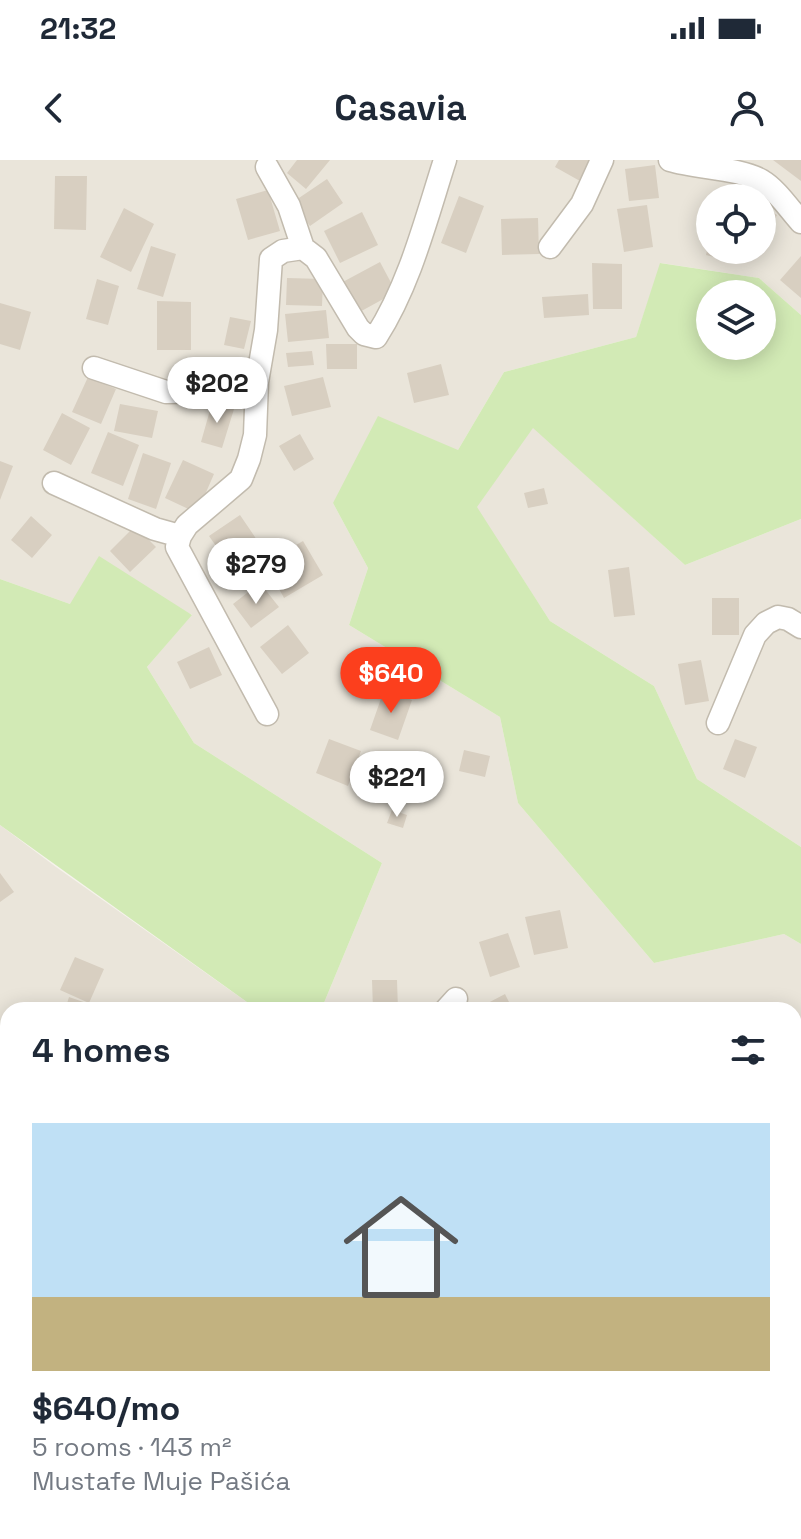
<!DOCTYPE html>
<meta charset="utf-8">
<style>
body{margin:0;font-family:"Space Grotesk",sans-serif;background:#f2f2f3;color:#1f2937;height:100vh;display:flex;flex-direction:column;font-size:30px;white-space:nowrap}
*{box-sizing:border-box;margin:0}
p{font-size:26px;color:#747a83}
.icon{flex:none;width:44px;height:44px;fill:none;stroke:currentColor;stroke-width:2;stroke-linecap:round;stroke-linejoin:round}
.map{position:relative;flex:1;overflow:hidden}
.sheet{position:absolute;left:0px;top:842px;width:802px;height:538px;display:flex;flex-direction:column;background:#fff;border-radius:24px 24px 0 0;box-shadow:0 4px 20px #0003}
.sheet>*{flex:none}
.controls{position:absolute;left:696px;top:24px;display:grid;gap:16px}
.controls a{display:grid;place-items:center;width:80px;height:80px;border-radius:50%;background:#fff;box-shadow:0 4px 20px #0003;font-size:40px}
.price{position:absolute;translate:-50% -68px;padding:0 18px;border-radius:28px;background:#fff;color:#222;font-size:26px;line-height:52px;filter:drop-shadow(0 2px 4px #0008)}
.price::after{content:'';position:absolute;left:50%;top:48px;width:24px;height:18px;margin-left:-12px;background:inherit;clip-path:polygon(0 0,100% 0,50% 100%)}
.price.selected{background:#fc3f1d;color:#fff}
ul{padding:0;list-style:none}
li{display:grid;align-content:center;gap:16px;height:424px;padding:0 32px}
li span{display:grid;place-items:center;height:248px;border-radius:0px;color:#555}
li>.icon{margin-inline-start:auto}
span .icon{width:144px;height:144px;fill:#fffc;stroke-width:1}
li b{font-size:34px}
h2{display:flex;justify-content:space-between;align-items:center;height:96px;padding:0 32px;font-size:34px}
.status{display:flex;justify-content:space-between;align-items:center;height:56px;padding:0 40px;background:#fff;direction:ltr}
.status svg{height:22px;fill:currentColor}
header{display:flex;justify-content:space-between;align-items:center;height:104px;padding:0 32px;background:#fff;font-size:36px;font-weight:600}
.map>svg:first-child{display:block}
</style>
<div class="status"><b>21:32</b><svg viewBox="0 0 49 12"><path d="M0 12V9h3v3zM5 12V6h3v6zM10 12V3h3v9zM15 12V0h3v12zM26 1h20v11H26zM47 4h2v5h-2z"/></svg></div>
<header><svg class="icon" aria-label="back" viewBox="0 0 24 24"><path d="M15 5l-7 7 7 7"/></svg>Casavia<svg class="icon" aria-label="person" viewBox="0 0 24 24"><circle cx="12" cy="8" r="4"/><path d="M4 21q1-7 8-7t8 7"/></svg></header>
<div class="map">
<svg width="801" height="1379" viewBox="0 0 801 1379">
<rect width="100%" height="100%" fill="#f6f3ec"/>
<path fill="#eae5da" fill-rule="evenodd" d="M0,0H801V155L759,118L661,103L636,177L504,212L458,290L333,343L368,408L349,465L500,557L518,643L654,803L784,774L801,784V1100L794,1098V850H321L382,703L194,583L147,507L192,454L70,444L0,419ZM710,38H762V90H710Z
M533,267L685,405L801,359V687L697,619L654,526L550,461L476,347Z
M0,665L56,707L258,850H8V879L0,871Z"/>
<path fill="#e6e2dd" d="M0,918L8,923V1179L0,1169Z
M794,1093L801,1096V1379H34L41,1372H794Z"/>
<path fill="#d2eab5" fill-rule="evenodd" d="M660,103L759,118L801,155V359L685,405L533,268L477,347L550,461L654,526L697,619L801,687V784L784,774L654,803L518,643L500,557L349,465L368,408L333,343L378,256L458,290L504,212L636,177ZM710,134H762V186H710Z
M99,396L192,455L147,507L194,583L382,703L321,850H258L0,665V419L70,444Z
M0,1075L8,1087V1372H224L221,1379H0Z"/>
<path fill="#d8cfc1" d="M297,0H330L306,29L287,13Z
M559,0H592L580,21L555,7Z
M773,0H801V21Z
M655,5L659,38L629,41L625,9Z
M55,16H87L86,70L54,69Z
M327,19L343,43L310,66L293,42Z
M268,30L280,71L248,80L236,39Z
M459,36L484,46L466,93L441,83Z
M647,45L653,87L624,92L617,49Z
M762,46L777,55L762,82Z
M124,48L154,64L131,112L100,97Z
M362,52L378,85L340,103L324,71Z
M538,58L539,94L502,95L501,59Z
M709,82L710,90H729L726,100L706,95Z
M151,86L176,94L163,137L137,129Z
M801,96V138L780,120Z
M380,102L396,132L356,154L339,124Z
M592,103L622,104V149H593Z
M287,118L323,119L322,146L286,145Z
M97,119L119,126L108,165L86,159Z
M588,134L589,155L544,158L542,137Z
M157,141L191,142V190H157Z
M0,143L31,152L20,190L0,184Z
M326,150L329,178L288,182L285,154Z
M230,157L251,161L244,189L224,185Z
M326,184H357V209H327Z
M312,191L314,205L288,207L286,193Z
M441,204L449,235L414,243L407,213Z
M88,217L116,229L101,264L72,252Z
M323,217L331,247L292,256L284,226Z
M212,243L234,249L222,288L201,282Z
M120,244L158,251L152,278L114,271Z
M62,253L90,268L71,305L43,290Z
M108,272L139,285L123,326L91,313Z
M300,274L314,299L294,311L279,286Z
M143,293L171,303L156,349L128,339Z
M183,300L214,314L197,353L165,338Z
M0,301L13,306L0,340Z
M544,328L548,344L528,348L524,333Z
M240,355L261,386L230,406L209,376Z
M31,356L52,375L32,398L11,380Z
M135,366L156,387L130,412L110,391Z
M303,381L323,415L284,438L265,403Z
M629,407L635,455L614,457L608,410Z
M260,423L279,447L251,468L233,444Z
M712,438H739V475H712Z
M288,465L309,493L282,514L260,487Z
M209,487L222,515L190,529L177,502Z
M701,500L709,541L685,545L678,504Z
M384,530L412,540L398,580L370,570Z
M329,579L361,591L348,626L316,613Z
M735,579L757,587L745,618L723,609Z
M464,590L490,596L485,617L459,611Z
M392,650L407,655L403,668L387,663Z
M0,713L14,732L0,742Z
M560,750L568,788L534,795L525,757Z
M508,773L520,807L490,817L479,782Z
M75,797L104,809L89,843L60,830Z
M372,820H397L398,850H373Z
M505,834L513,850H489L486,844Z
M69,837L92,845L90,850H65Z
M801,877V934L794,930V890Z
M794,938L801,940L800,974L794,972Z"/>
<g fill="none" stroke-linecap="round" stroke-linejoin="round">
<defs>
<path id="service" d="M0,951L8,955
M271,1379L272,1372"/>
<path id="minor" d="M670,0C696,8 741,8 762,21C776,29 790,50 801,62
M267,7L289,46L303,88
M550,87L582,44L602,0
M94,208L166,232L217,231L257,222
M54,323L155,369L180,376
M267,554L177,387L180,376L187,365L241,319L249,299L255,275L257,222L266,170L271,99L283,91L303,88L316,98L358,168L364,174L376,177C410,124 426,59 445,0
M718,563L755,475L766,463L778,457L788,459L801,467
M446,850L456,839
M794,983L801,985"/>
<path id="tertiary" d="M0,922L8,926
M794,1097L801,1099"/>
</defs>
<use href="#service" stroke="#c2bbae" stroke-width="14"/>
<use href="#minor" stroke="#c2bbae" stroke-width="25"/>
<use href="#tertiary" stroke="#c2bbae" stroke-width="31"/>
<use href="#service" stroke="#fff" stroke-width="11"/>
<use href="#minor" stroke="#fff" stroke-width="22"/>
<use href="#tertiary" stroke="#fff" stroke-width="28"/>
</g>
</svg>
<div class="controls">
<a><svg class="icon" aria-label="locate" viewBox="0 0 24 24"><circle cx="12" cy="12" r="6"/><path d="M12 2v4M12 18v4M2 12h4M18 12h4"/></svg></a>
<a><svg class="icon" aria-label="layers" viewBox="0 0 24 24"><path d="M12 4l9 5-9 5-9-5zM3 14l9 5 9-5"/></svg></a>
</div>
<b class="price" style="left:217px;top:265px">$202</b>
<b class="price" style="left:256px;top:446px">$279</b>
<b class="price selected" style="left:391px;top:555px">$640</b>
<b class="price" style="left:397px;top:659px">$221</b>
<section class="sheet">
<h2>4 homes<svg class="icon" aria-label="filters" viewBox="0 0 24 24"><path d="M4 7h16M4 17h16"/><circle cx="9" cy="7" r="2"/><circle cx="15" cy="17" r="2"/></svg></h2>
<ul>
<li><span style="background:linear-gradient(#bfe0f5 70%,#c2b280 0)"><svg class="icon" aria-label="home" viewBox="0 0 24 24"><path d="M3 11l9-7 9 7M6 9v11h12V9"/></svg></span><div><b>$640/mo</b><p>5 rooms · 143 m²</p><p>Mustafe Muje Pašića</p></div></li>
</ul>
</section>
</div>
